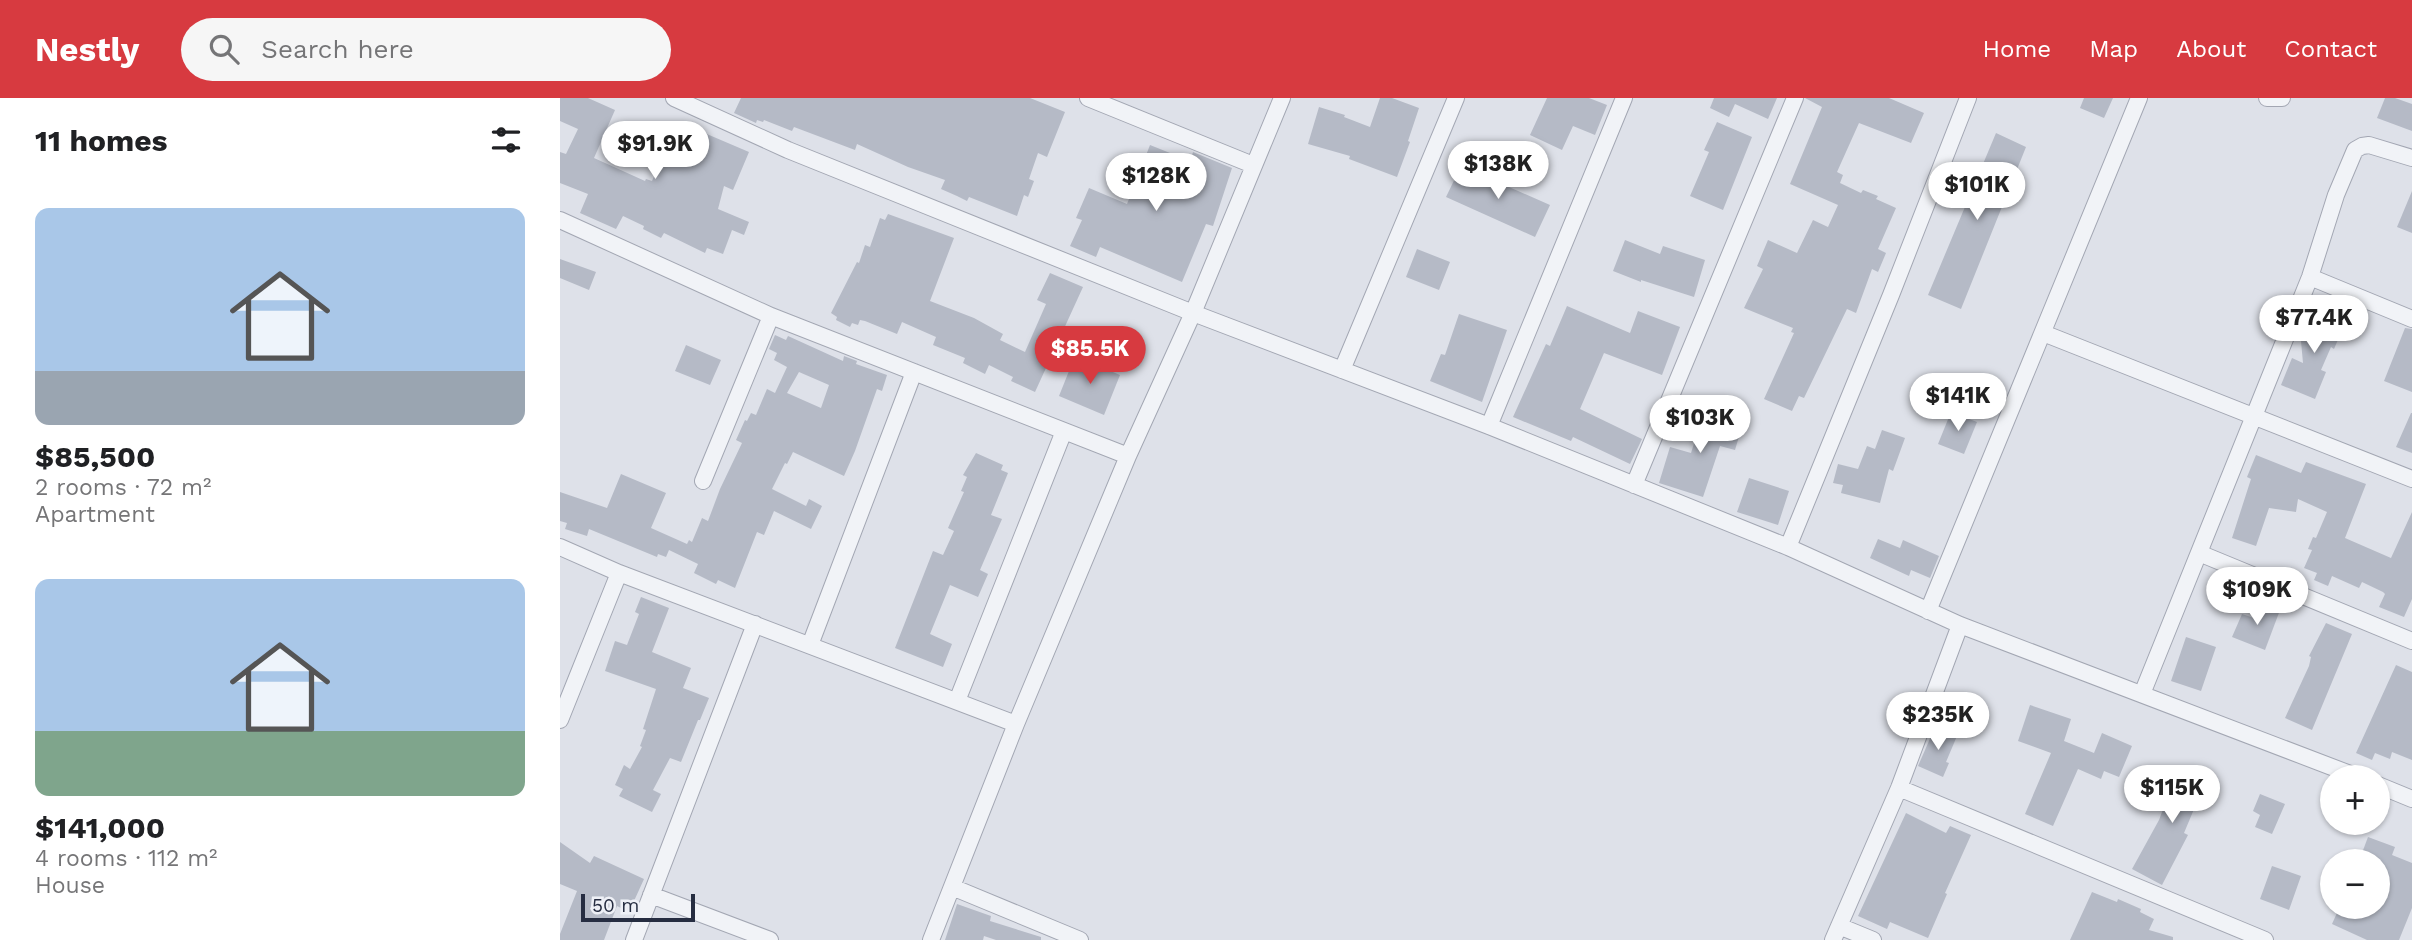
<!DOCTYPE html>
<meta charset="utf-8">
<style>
body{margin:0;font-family:"Work Sans",sans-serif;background:#f6f6f6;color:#202124;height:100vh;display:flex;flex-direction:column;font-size:26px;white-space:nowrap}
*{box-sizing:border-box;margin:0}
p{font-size:23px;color:#757577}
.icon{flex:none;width:38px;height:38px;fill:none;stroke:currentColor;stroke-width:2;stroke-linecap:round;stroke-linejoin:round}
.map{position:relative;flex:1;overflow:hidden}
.panel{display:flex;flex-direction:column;background:#fff;width:560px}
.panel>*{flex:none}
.tools{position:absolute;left:1760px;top:667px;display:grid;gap:14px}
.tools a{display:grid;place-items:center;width:70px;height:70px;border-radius:50%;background:#fff;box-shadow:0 2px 5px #0004;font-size:35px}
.scale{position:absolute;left:21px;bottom:18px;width:114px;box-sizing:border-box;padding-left:7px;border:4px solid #262d41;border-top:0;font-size:19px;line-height:24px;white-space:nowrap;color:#262d41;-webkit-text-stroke:5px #eef0f6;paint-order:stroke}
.price{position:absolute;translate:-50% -60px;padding:0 16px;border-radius:24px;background:#fff;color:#222;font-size:23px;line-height:46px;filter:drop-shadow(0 2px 4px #0008)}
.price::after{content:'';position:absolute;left:50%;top:42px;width:21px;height:16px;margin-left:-10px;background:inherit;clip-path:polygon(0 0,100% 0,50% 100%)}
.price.on{background:#d73a40;color:#fff}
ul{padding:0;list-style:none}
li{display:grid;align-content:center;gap:14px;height:371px;padding:0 35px}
li span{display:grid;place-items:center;height:217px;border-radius:14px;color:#555}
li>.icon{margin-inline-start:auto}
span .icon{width:126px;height:126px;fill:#fffc;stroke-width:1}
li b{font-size:30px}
h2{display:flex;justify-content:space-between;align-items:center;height:84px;padding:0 35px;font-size:30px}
header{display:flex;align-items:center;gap:42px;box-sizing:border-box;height:98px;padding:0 35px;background:#d73a40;color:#fff}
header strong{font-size:33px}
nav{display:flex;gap:38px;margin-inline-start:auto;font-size:24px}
.search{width:490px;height:63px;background:#f6f6f6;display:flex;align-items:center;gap:18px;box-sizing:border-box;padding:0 24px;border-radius:38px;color:#757577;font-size:26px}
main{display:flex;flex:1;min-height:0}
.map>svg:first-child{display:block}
</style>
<header>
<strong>Nestly</strong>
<div class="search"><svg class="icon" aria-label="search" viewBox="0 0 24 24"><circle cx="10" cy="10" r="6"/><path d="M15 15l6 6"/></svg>Search here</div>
<nav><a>Home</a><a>Map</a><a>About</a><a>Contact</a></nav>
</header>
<main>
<section class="panel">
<h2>11 homes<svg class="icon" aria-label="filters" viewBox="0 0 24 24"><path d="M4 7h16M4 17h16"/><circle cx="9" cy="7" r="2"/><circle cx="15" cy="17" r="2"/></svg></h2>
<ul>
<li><span style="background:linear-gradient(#a9c7e8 75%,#9aa5b1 0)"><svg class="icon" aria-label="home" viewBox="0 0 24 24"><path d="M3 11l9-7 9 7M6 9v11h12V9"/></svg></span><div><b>$85,500</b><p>2 rooms · 72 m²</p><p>Apartment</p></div></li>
<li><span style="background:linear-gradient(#a9c7e8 70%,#7fa58c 0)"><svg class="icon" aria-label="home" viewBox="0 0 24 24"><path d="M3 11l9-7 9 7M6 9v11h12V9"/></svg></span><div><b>$141,000</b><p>4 rooms · 112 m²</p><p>House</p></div></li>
</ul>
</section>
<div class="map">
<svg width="1852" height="842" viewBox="0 0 1852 842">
<rect width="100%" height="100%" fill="#dee1e9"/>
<path fill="#b5bac6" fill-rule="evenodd" d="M0,0H28L55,12L34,60L85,83L86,81L92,83L115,28L126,33L128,28L189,54L173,92L164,88L158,111L189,124L184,137L172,132L163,156L147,150L145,155L104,135L101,140L83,131L84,128L63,118L56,131L20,115L28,96L0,85V54L6,56L18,31L0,23Z
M181,0H470L505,14L487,59L478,55L469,81L474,83L468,99L464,97L457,118L409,99L407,103L397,98L381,91L385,82L348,69L297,46L295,52L234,29L232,33L204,22L203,24L197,22L196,25L174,15Z
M820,0H832L859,10L848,43L850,44L837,79L789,61L790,58L748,46L759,9L785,17L784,19L810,29Z
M987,0H1029L1047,7L1035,37L1013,28L1002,52L970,37Z
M1154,0H1217L1208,21L1175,6L1169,19L1150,10Z
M1245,0H1329L1364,15L1351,45L1299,25L1277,74L1283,77L1280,85L1301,95L1303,92L1318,98L1316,101L1336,110L1318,151L1326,155L1318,174L1312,171L1296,215L1287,211L1244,300L1239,298L1232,313L1204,301L1234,235L1231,234L1233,230L1184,210L1203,171L1197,168L1208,142L1237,155L1253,122L1268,129L1278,107L1230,86L1262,9Z
M1524,0H1553L1544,20L1520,10Z
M1825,0H1835L1852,6V33L1817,20Z
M1157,24L1192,39L1163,112L1130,98L1149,54L1144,52Z
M1436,35L1466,49L1401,211L1368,197Z
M590,47L630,63L633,54L672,70L653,128L646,126L622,184L540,149L536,159L510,148L522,122L516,120L529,90L567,106Z
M901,68L990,107L975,139L886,99Z
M1852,93V135L1837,129Z
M328,116L394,140L370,203L414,220L443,236L440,242L465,254L486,206L477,202L490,175L523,189L475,294L451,283L453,279L429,267L425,276L403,265L405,260L373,247L376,239L342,224L337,236L305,223L300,222L298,227L292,225L290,229L276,222L277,219L271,215L297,164L299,165L305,147L310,149L320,120L325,122Z
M1065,142L1100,156L1103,148L1145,162L1134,199L1081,182V184L1053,173Z
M857,151L890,164L879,192L846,179Z
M0,161L36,174L29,192L0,180Z
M1007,208L1070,235L1078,213L1120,229L1102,277L1044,255L1020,311L1082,341L1070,366L1013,339L1011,343L953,319L986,246L990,248Z
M1761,210L1784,220L1777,235L1780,237L1774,251L1771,249L1761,272L1766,274L1755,301L1721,287L1732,260L1743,265L1741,243L1745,238H1756L1750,219L1757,220Z
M899,216L947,232L922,304L870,283L881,256L885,257Z
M1845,230L1852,231V294L1824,283Z
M215,237L226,242L228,238L283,263L284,258L297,263L296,266L327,277L322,293L317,291L295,353L284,378L233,354L227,366L225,365L212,391L246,408L249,401L262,408L251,431L214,413L204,437L197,434L175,490L158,482L156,486L134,475L138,466L109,452L106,459L98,456L97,459L29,431L27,438L5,431L7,425L0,423V394L47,410L61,376L106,395L91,430L127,446L129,442L132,444L142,420L148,423L160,391L182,345L176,342L185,322L187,323L191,315L196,317L207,291L215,295L227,269L214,262L217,255L209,251ZM239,274L269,287L261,310L227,295Z
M126,247L161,262L150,287L115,273Z
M515,258L560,277L544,317L499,298Z
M1144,314L1183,325L1175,352L1160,348L1143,399L1099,385L1110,349L1131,355Z
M1391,314L1417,324L1404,356L1378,346Z
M1851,315H1852V355L1836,349Z
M1322,332L1345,340L1333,373L1329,371L1320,405L1281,395L1283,387L1273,385L1278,366L1298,371L1307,348L1315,351Z
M416,355L443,367L441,372L448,375L431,417L442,421L420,472L428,476L418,499L390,487L370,536L392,546L383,569L335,550L373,453L383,457L394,433L388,430L404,394L401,393L407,379L403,377Z
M1696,357L1741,375L1746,364L1806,386L1785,440L1831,460L1852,414V501L1844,519L1819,509L1825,496L1823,494L1802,484L1799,490L1772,478L1768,488L1754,482L1757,475L1744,470L1752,452L1748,451L1753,439L1756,440L1767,414L1738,401L1736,414L1709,410L1696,448L1672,440L1691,381L1687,379Z
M1189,380L1229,393L1218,427L1177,414Z
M1318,441L1340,450L1343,442L1379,458L1370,480L1351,472L1349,478L1310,460Z
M81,499L109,510L92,554L131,570L123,590L149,600L140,622H138L121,664L110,660L93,692L101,696L92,714L59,698L63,691L55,687L64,667L70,671L82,649L80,648L86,632L83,631L96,591L45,573L55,543L67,547L79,516L75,514Z
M1701,504L1720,512L1705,552L1672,539L1682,516L1694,520Z
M1766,525L1792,536L1752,632L1725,620L1749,568L1751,559L1749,558Z
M1626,539L1656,549L1641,593L1611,583Z
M1836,567L1852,574V662L1832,654L1830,661L1815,655L1812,662L1796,655Z
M1470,607L1511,621L1504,643L1534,655L1542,635L1572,648L1559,679L1544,673L1541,681L1518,671L1493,728L1465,716L1491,655L1458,643Z
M1378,630L1397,638L1386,664L1389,665L1383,679L1358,668L1372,636L1375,637Z
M1635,667L1650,673L1624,735L1628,737L1602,787L1572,771L1599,722L1619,669L1631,675Z
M1700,696L1725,706L1712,736L1695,729L1700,717L1693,713Z
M1346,715L1386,735L1390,728L1411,737L1385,795L1387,796L1368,840L1330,824L1327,831L1298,818Z
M1808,739L1835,749L1832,757L1852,765V810L1839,842H1807L1772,826L1780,808H1818V763H1799Z
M0,744L30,765L34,758L84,781L69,814L57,808L44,842H0V836L17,793L0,786Z
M1712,768L1741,778L1729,812L1700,801Z
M1532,794L1557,804L1558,801L1581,811L1580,814L1594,821L1589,832L1613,839V842H1510Z
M397,806L431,818L430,823L481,839V842H436L424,838L423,842H385Z"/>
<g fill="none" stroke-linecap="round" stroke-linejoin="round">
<defs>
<path id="minor" d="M114,0L228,52L633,215L929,328L1228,449L1400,527L1798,679
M528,0L693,67
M1707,0H1722
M0,122L211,218L568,358
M1750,179L1852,221
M1483,235L1852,381
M782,272L896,0
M929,328L1064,0
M143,383L211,218
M1074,387L1235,0
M0,449L59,475L456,626
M1228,449L1331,197L1408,0
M1639,455L1852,543
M1368,513L1579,0
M250,547L354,274
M1582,596L1750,179L1776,97L1795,52L1802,48L1809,47L1852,60
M397,603L504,333
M0,622L59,475
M1818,687L1852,701
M1339,690L1705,842
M392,789L520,842
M91,797L210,842
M1279,828L1313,842
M74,842L195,526
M371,842L456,626L568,358L633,215L722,0
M1273,842L1339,690L1400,527"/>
</defs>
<use href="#minor" stroke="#a3a7b3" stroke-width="18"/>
<use href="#minor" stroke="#f1f3f7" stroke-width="16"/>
</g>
</svg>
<div class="tools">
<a>+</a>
<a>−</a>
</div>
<div class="scale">50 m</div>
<b class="price" style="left:95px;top:83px">$91.9K</b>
<b class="price" style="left:938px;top:103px">$138K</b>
<b class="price" style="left:596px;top:115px">$128K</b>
<b class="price" style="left:1417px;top:124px">$101K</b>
<b class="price" style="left:1754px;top:257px">$77.4K</b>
<b class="price on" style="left:530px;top:288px">$85.5K</b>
<b class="price" style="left:1398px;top:335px">$141K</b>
<b class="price" style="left:1140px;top:357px">$103K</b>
<b class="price" style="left:1697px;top:529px">$109K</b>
<b class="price" style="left:1378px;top:654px">$235K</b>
<b class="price" style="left:1612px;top:727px">$115K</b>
</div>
</main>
